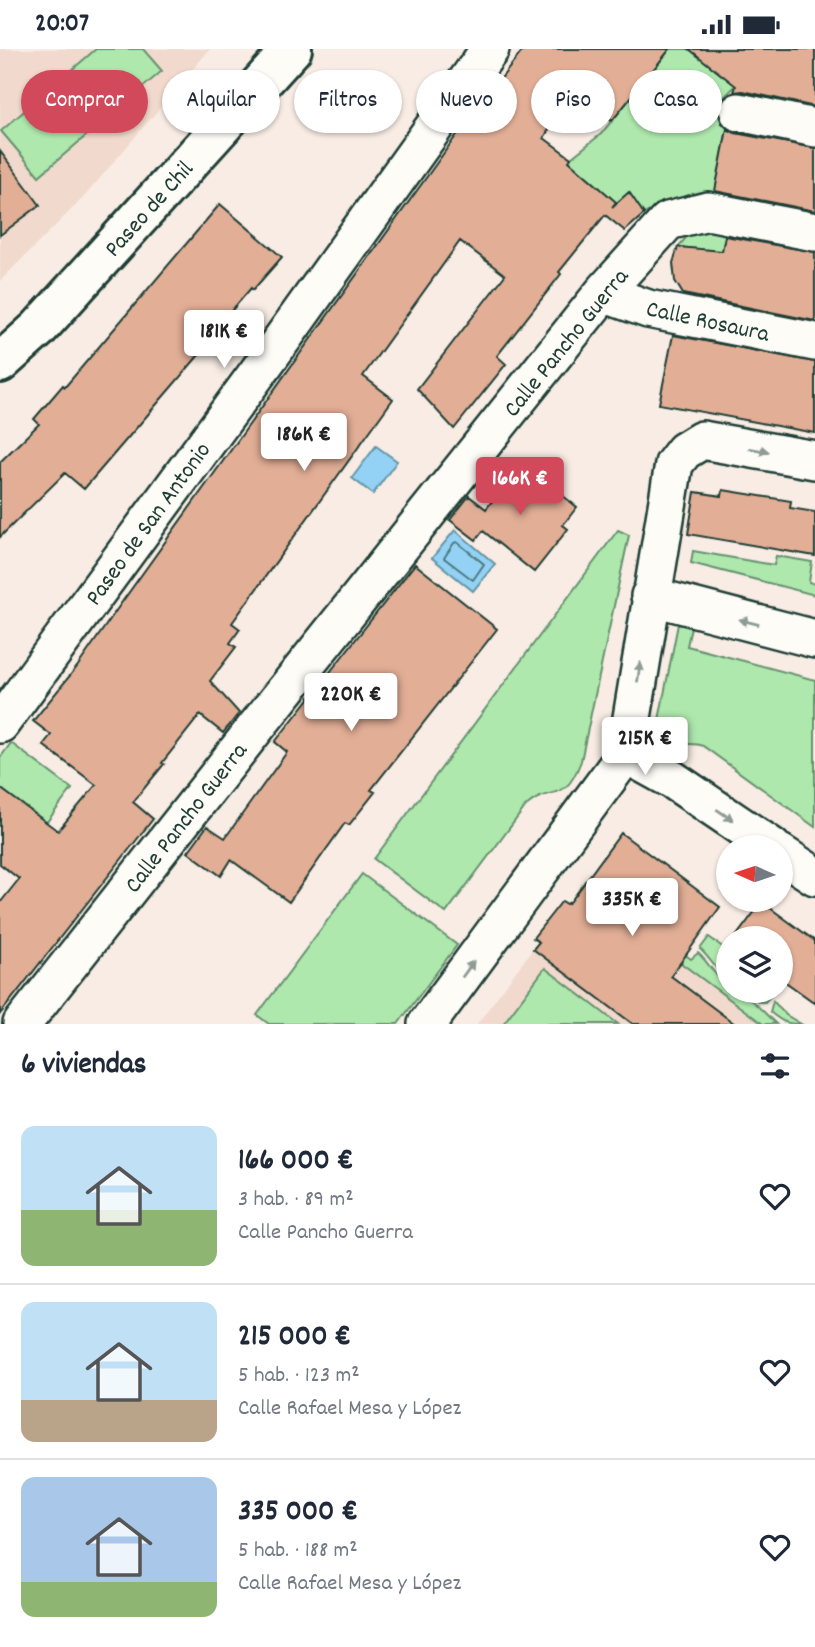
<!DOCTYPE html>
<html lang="es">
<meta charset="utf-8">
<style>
body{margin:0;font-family:Dekko,sans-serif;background:#f2f2f3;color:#1f2937;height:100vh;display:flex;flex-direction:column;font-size:26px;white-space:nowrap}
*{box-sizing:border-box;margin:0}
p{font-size:23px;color:#747a83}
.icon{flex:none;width:38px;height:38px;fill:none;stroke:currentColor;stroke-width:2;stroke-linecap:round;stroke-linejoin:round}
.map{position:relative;height:975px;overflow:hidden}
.side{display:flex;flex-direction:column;background:#fff;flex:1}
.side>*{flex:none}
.guide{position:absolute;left:21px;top:21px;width:774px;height:63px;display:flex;gap:14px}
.needle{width:46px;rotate:273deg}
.fabs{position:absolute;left:716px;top:786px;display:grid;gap:14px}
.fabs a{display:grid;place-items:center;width:77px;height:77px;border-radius:50%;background:#fff;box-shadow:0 2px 5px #0004;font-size:35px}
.price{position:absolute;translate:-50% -60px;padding:0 16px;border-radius:7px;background:#fff;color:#222;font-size:23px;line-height:46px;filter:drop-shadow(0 2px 4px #0008)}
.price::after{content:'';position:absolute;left:50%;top:42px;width:21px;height:16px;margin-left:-10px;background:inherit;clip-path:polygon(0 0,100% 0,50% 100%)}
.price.on{background:#d1495b;color:#fff}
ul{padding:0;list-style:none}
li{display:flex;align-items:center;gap:21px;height:175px;padding:0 21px}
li+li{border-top:2px solid #e0e1e3}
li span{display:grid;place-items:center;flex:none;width:196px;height:140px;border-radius:14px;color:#555}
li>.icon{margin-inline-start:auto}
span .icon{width:84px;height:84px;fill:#fffc;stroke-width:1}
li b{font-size:30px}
h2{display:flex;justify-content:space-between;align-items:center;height:84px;padding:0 21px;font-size:30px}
.pill{padding:0 24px;border-radius:32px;background:#fff;box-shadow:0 2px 5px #0004;font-size:24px;line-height:63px}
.pill.on{background:#d1495b;color:#fff}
.status{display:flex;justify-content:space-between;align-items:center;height:49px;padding:0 35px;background:#fff;direction:ltr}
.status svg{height:19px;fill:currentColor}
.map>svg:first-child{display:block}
</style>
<div class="status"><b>20:07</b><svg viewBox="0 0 49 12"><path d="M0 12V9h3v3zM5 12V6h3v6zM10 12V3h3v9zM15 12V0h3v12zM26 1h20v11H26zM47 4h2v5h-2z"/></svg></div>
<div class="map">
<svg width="815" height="975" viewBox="0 0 815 975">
<rect width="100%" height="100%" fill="#f8ece4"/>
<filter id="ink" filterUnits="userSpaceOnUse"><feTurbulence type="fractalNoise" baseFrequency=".0143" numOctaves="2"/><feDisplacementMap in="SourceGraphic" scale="14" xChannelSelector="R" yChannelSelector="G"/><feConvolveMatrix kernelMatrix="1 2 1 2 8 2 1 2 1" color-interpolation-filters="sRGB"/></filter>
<g filter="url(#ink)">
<path fill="#f1d9cd" d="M0,0H210L83,149L0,232Z
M580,839L763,975H477L538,893L533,889L562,852L567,855Z"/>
<path fill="#aee8ad" stroke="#669270" stroke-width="2" d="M96,0H143L162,22L39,127L1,82Z
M670,0H708L701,9L724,28L771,3L724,48L721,74L728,75L714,149L660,157L644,165L629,144L617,154L584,125L536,147L571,109L601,85Z
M727,177L719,221L699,200L678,198L690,184Z
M618,481L629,486L581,712C564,757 553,734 526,757L446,864L374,810Z
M693,502L774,516L776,507L812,513L809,533L815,535V546L691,514Z
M678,575L691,578L687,597L815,631V778L703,697C686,690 662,705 657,681Z
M11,694L72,740L46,774L0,739V709Z
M362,825L457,896L398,975H269L257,966Z
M585,832L691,910L698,904C710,915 715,928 728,937V942C747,942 763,963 776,975H763L580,839Z
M709,888L728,902V931C717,923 711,910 700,900Z
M545,919L618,975H503Z
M744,942H775L765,953H759Z
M773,952L786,966L801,975C786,975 782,973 770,963Z"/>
<path fill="#93d2f4" stroke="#6596a7" stroke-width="2" d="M376,397L397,412L373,445L352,429Z
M455,481L495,515L473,542L432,509Z"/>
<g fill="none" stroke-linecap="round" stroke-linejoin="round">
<path stroke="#4d7981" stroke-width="2" d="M457,493L484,515L473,531L444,509L454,494Z"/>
</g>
<path fill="#e2ae96" stroke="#1f3d34" stroke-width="2" d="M524,0H670L612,72L572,41L544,89L571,109L569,112L616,153L612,158L629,143L644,165L625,182L605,166L559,223L561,225L497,307L506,315L454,380L417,340L505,226L460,192L363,327L393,350L232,574L240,580L230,594L236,598L210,632L239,664L223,684L200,666L162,714L164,715L133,753L153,770L0,965V854L19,830L0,815V739L58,782L96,736L43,696L51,686L33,672L77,618L122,553L456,87Z
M689,0H815V58L743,42L734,43L736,37Z
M727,80L735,84L815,99V162L715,142Z
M0,102L40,156L0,186Z
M220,155L282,208L253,241L251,239L202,296L205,299L84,440L65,424L0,488V413L39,375L34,370L63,336L65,338Z
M725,187L815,203V272L683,245L675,232L673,214L678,198L722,202Z
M673,286L815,313V384L659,355Z
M521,414L577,458L563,476L568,480L534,523L483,482L476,491L450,471L469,447L486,460Z
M723,441L791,452L790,459L815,463V507L688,485L695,443L722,447Z
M415,515L497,580L371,741L375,743L349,776L345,774L289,853L231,811L221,827L188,803L207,777L225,789L287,703L275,693Z
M621,784L720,858L671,927L735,975H633L533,900L539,893L533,889L562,852L567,855L571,852Z
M762,853L815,892V954L780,929V889H735Z"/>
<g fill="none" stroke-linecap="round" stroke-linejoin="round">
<defs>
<path id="street" d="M739,63L815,79
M603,244L648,260L815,293
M650,547L815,590
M0,675L283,289L490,0
M626,705L673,731L772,798
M780,804L815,827
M22,975L257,677L603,244L668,172L708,162L815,183
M427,975L626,705L674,415L684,402L702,391L815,411"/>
<path id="secondary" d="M0,314L38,280L292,0"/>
</defs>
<use href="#street" stroke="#1f3d34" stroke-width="42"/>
<use href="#secondary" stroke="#1f3d34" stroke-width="44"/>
<use href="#street" stroke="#fdfcf7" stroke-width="37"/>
<use href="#secondary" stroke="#fdfcf7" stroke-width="38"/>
</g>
<defs><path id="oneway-solid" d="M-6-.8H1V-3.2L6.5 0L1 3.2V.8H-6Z" transform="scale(1.75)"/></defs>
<g fill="#8e9c96">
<use href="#oneway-solid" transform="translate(759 401) rotate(10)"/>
<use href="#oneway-solid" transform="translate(749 573) rotate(-165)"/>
<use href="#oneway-solid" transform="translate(639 623) rotate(-81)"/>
<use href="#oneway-solid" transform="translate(725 766) rotate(34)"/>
<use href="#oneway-solid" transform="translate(468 920) rotate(-54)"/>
</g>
</g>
<g text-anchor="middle" stroke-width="6" stroke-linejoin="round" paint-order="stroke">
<g font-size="24" fill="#1f3d34" stroke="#fdfcf7">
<text transform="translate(148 159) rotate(-48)" y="8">Paseo de Chil</text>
<text transform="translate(708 271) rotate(12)" y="8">Calle Rosaura</text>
<text transform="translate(565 293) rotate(-51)" y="8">Calle Pancho Guerra</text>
<text transform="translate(147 474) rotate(-54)" y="8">Paseo de San Antonio</text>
<text transform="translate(185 768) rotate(-52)" y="8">Calle Pancho Guerra</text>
</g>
</g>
</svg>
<div class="fabs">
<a><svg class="needle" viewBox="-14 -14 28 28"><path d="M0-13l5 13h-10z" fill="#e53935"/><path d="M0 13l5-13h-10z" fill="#747a83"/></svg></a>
<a><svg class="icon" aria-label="layers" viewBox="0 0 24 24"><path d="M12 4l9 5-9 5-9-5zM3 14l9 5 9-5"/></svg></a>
</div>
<b class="price" style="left:224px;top:321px">181K €</b>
<b class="price" style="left:304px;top:424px">186K €</b>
<b class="price on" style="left:520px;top:468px">166K €</b>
<b class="price" style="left:351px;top:684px">220K €</b>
<b class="price" style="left:645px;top:728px">215K €</b>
<b class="price" style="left:632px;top:889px">335K €</b>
<div class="guide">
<a class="pill on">Comprar</a>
<a class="pill">Alquilar</a>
<a class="pill">Filtros</a>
<a class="pill">Nuevo</a>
<a class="pill">Piso</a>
<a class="pill">Casa</a>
</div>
</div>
<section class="side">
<h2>6 viviendas<svg class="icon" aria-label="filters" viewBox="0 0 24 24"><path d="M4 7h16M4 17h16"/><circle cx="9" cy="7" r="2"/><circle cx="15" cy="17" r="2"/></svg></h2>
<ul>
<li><span style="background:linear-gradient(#bfe0f5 60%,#8fb573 0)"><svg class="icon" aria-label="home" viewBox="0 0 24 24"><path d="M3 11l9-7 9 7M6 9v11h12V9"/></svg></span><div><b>166 000 €</b><p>3 hab. · 89 m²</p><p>Calle Pancho Guerra</p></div><svg class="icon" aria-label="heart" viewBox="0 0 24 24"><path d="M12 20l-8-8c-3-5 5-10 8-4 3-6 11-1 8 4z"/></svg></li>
<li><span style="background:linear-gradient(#bfe0f5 70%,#b9a48a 0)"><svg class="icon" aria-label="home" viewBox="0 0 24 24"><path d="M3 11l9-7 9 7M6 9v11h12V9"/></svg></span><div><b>215 000 €</b><p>5 hab. · 123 m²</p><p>Calle Rafael Mesa y López</p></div><svg class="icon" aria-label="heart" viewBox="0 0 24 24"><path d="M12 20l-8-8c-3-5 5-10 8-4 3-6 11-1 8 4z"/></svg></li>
<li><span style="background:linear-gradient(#a9c7e8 75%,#8fb573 0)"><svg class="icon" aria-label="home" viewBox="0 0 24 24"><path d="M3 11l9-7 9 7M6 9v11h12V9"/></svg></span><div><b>335 000 €</b><p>5 hab. · 188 m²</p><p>Calle Rafael Mesa y López</p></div><svg class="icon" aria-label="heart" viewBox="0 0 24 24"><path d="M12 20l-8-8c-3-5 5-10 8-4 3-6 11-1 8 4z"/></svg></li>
</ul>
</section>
